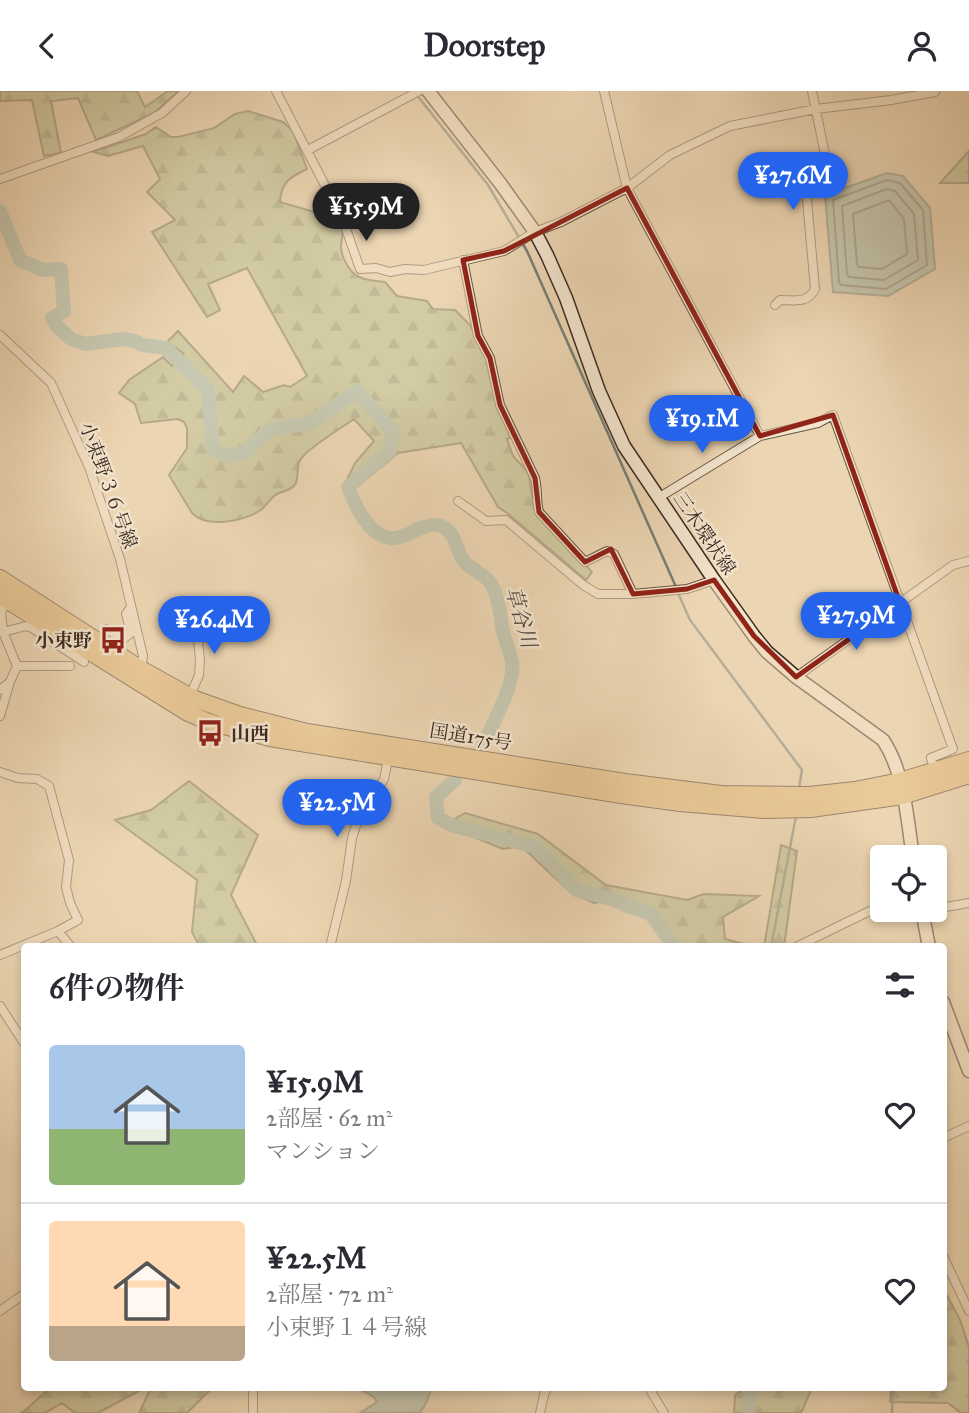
<!DOCTYPE html>
<html lang="ja">
<meta charset="utf-8">
<style>
body{margin:0;font-family:"IM FELL Great Primer","Noto Serif JP",serif;background:#f2f2f3;color:#2b2b33;height:100vh;display:flex;flex-direction:column;font-size:26px;white-space:nowrap}
*{box-sizing:border-box;margin:0}
p{font-size:23px;color:#7c7c81}
.icon{flex:none;width:38px;height:38px;fill:none;stroke:currentColor;stroke-width:2;stroke-linecap:round;stroke-linejoin:round}
.map{position:relative;flex:1;overflow:hidden}
.drawer{position:absolute;left:21px;top:852px;width:926px;height:448px;display:flex;flex-direction:column;background:#fff;border-radius:7px;box-shadow:0 4px 10px #0003}
.drawer>*{flex:none}
.controls{position:absolute;left:870px;top:754px;display:grid;gap:14px}
.controls a{display:grid;place-items:center;width:77px;height:77px;border-radius:7px;background:#fff;box-shadow:0 4px 10px #0003;font-size:35px}
.price{position:absolute;translate:-50% -60px;padding:0 16px;border-radius:24px;background:#2563eb;color:#fff;font-size:23px;line-height:46px;filter:drop-shadow(0 2px 4px #0008)}
.price::after{content:'';position:absolute;left:50%;top:42px;width:21px;height:16px;margin-left:-10px;background:inherit;clip-path:polygon(0 0,100% 0,50% 100%)}
.price.on{background:#222;color:#fff}
ul{padding:0;list-style:none}
li{display:flex;align-items:center;gap:21px;height:175px;padding:0 28px}
li+li{border-top:2px solid #e1e1e2}
li span{display:grid;place-items:center;flex:none;width:196px;height:140px;border-radius:7px;color:#555}
li>.icon{margin-inline-start:auto}
span .icon{width:84px;height:84px;fill:#fffc;stroke-width:1}
li b{font-size:30px}
h2{display:flex;justify-content:space-between;align-items:center;height:84px;padding:0 28px;font-size:30px}
header{display:flex;justify-content:space-between;align-items:center;height:91px;padding:0 28px;background:#fff;font-size:32px;font-weight:700}
.map>svg:first-child{display:block}
</style>
<header><svg class="icon" aria-label="back" viewBox="0 0 24 24"><path d="M15 5l-7 7 7 7"/></svg>Doorstep<svg class="icon" aria-label="person" viewBox="0 0 24 24"><circle cx="12" cy="8" r="4"/><path d="M4 21q1-7 8-7t8 7"/></svg></header>
<div class="map">
<svg width="969" height="1322" viewBox="0 0 969 1322">
<defs>
<pattern id="forest-firs" width="22" height="20" patternUnits="userSpaceOnUse" patternTransform="scale(1.75)"><rect width="22" height="20" fill="#b1be91"/><path d="M5 1l3.5 6h-7zM16 11l3.5 6h-7z" fill="#919b76"/></pattern>
</defs>
<rect width="100%" height="100%" fill="#ecd5b2"/>
<filter id="stains"><feTurbulence type="fractalNoise" baseFrequency=".00286" numOctaves="4"/><feColorMatrix values="0 0 0 0 .2 0 0 0 0 .09 0 0 0 0 .02 0 0 0 .5 -.17"/></filter>
<radialGradient id="worn" r=".72"><stop offset=".6" stop-color="#630" stop-opacity="0"/><stop offset="1" stop-color="#630" stop-opacity=".3"/></radialGradient>
<path fill="url(#forest-firs)" stroke="#767459" stroke-width="2" d="M0,0H137L145,16L168,0H179L154,22L96,49L78,7L51,10L61,62L44,65L32,9L0,10Z
M248,20L283,31L293,40L307,78C290,86 281,91 280,111L338,128C346,137 342,144 341,155C341,161 343,167 346,172C354,189 368,189 385,191L397,205L427,210L433,218L455,219L470,234L488,269L510,347L507,348L513,365L526,379L529,385L534,417L592,481L586,489L507,422L498,416L461,352L398,362L346,405L343,397L355,372L374,350L354,328C338,339 320,350 305,363C294,373 300,381 296,392C293,399 283,400 277,403C271,406 268,413 262,418C246,430 207,438 192,422L169,384L187,357V337L184,331L178,328L141,332L135,313L119,302L129,289L163,266L172,275L184,263L167,251L178,240L233,301L244,285L263,301L284,294L290,296L307,285L247,177L208,193L220,219L207,226L152,141L175,129L147,101L160,88L143,55L108,65L93,61L146,43L156,36L171,46H178L214,37L235,23Z
M969,60V92H940Z
M189,690L258,744L231,804L258,856H200L192,841L197,789L115,729L151,719Z
M465,722L538,743L606,794L687,809L704,803L759,805L723,826L725,848L755,856H672L646,817L624,807L594,812L570,801L521,755L503,758L454,738L453,729Z
M781,754L797,760L785,849L784,856H764Z
M943,1197L960,1229L969,1256V1322H961L948,1312L890,1311L891,1297H943Z
M50,1297H144L98,1322H75L62,1312L45,1322H20L23,1321Z
M151,1297H212L187,1322H139Z
M745,1297H812L801,1322H734L735,1304Z"/>
<path fill="#99b8af" stroke="#747f76" stroke-width="2" d="M887,82L903,85L930,117L935,178L888,205L833,201L825,104Z
M363,1297H430L431,1299L427,1310L420,1322H360L377,1311L374,1306L363,1300Z"/>
<g fill="none" stroke-linecap="round" stroke-linejoin="round">
<path stroke="#6a7168" stroke-width="2" d="M887,89L900,92L923,119L927,174L886,198L841,194L839,191L833,109Z
M887,98L895,100L914,123L918,169L884,189L849,186L847,183L842,115Z
M887,110H890L904,128L907,163L882,178L859,176L857,173L853,123Z"/>
<path stroke="#747f76" stroke-width="2.5" d="M416,3L488,94L527,160L676,496
M678,502L690,529L802,679L799,697
M771,856L796,725
M892,1322L893,1297"/>
<path stroke="#99b8af" stroke-width="14" d="M0,120L20,169L43,179L61,178L64,220L52,227L57,235L71,248L85,253L124,248L135,250L142,254L166,257L208,299L213,358L226,365L245,361L269,339L310,332L357,300L392,339L390,360L348,396C355,414 368,444 390,447C398,448 409,443 416,439C423,436 434,432 441,435C457,441 455,459 464,470C470,478 482,482 489,490C498,502 500,521 502,536C504,548 510,559 512,571C516,593 491,635 482,656
M455,689L436,706L438,727L454,735L536,756L576,799L615,809L627,815L650,822L674,856
M749,1322L751,1297"/>
<defs>
<path id="street" d="M276,0L343,129L360,178L376,177L390,181L405,178L424,179L504,160L535,141L561,131L627,97L670,64L730,35L816,18L891,9L935,1V0
M604,0L627,97L760,345
M308,59L419,0
M0,88L119,46L162,22L186,0
M463,169L478,245L490,267L500,314L535,387C538,399 536,409 539,421L585,471L607,460L614,463L633,503
M775,214L780,209C795,209 807,213 815,198L805,87L828,78L812,0
M0,244L51,292L89,376L120,468L143,565L141,578
M658,407L760,345L818,332L833,324L953,658L931,667L935,680
M458,410L486,430L506,429L583,494L598,503H633L687,498L714,489
M8,508L1,521L3,541L26,535L32,537L84,571
M106,538L123,548L131,542L126,523L131,516
M3,541L17,575
M796,586L953,474L969,470
M0,599L10,591L17,575H70
M190,605L199,584L200,569L195,519
M0,625L9,594
M0,681L18,687L37,688L49,695L69,769L66,796L70,812L78,829L58,840
M934,818L969,812
M330,856L346,790L352,747L358,728L384,688L389,664
M796,856L882,814
M0,864L58,840L71,856
M0,915L24,952
M943,1047L969,1035
M943,1165L969,1220
M0,1220L24,1203
M649,1297L664,1322
M253,1322V1297
M540,1322L544,1304L547,1297"/>
<path id="secondary" d="M428,0L500,92L535,141L547,164L566,207L599,300L624,355L714,489L754,545L767,561L796,586L883,649C905,682 907,728 913,766
M922,819L929,856
M943,911L969,980"/>
<path id="highway" d="M0,487L141,578L195,608L240,624L307,641L625,691L721,703L809,704L855,699L900,690L969,669
M0,505L188,622L209,631L270,647L621,704L680,712L764,719L811,718L903,705L969,684"/>
</defs>
<use href="#street" stroke="#685545" stroke-width="10"/>
<use href="#secondary" stroke="#3c2a21" stroke-width="15"/>
<use href="#highway" stroke="#3c2a21" stroke-width="18"/>
<use href="#street" stroke="#f3e4cd" stroke-width="8"/>
<use href="#secondary" stroke="#f3e4cd" stroke-width="12"/>
<use href="#highway" stroke="#e6ba79" stroke-width="16"/>
</g>
<path d="M0 0H969V1322H0ZM627,97L760,345L833,324L900,512L796,586L754,545L714,489L687,498L633,503L611,458L585,471L539,421L535,387L500,314L490,267L478,245L463,169L504,160Z" fill="#ecd5b2" fill-opacity=".55" fill-rule="evenodd"/>
<path fill="none" stroke="#8f2418" stroke-width="5" stroke-linejoin="round" d="M627,97L760,345L833,324L900,512L796,586L754,545L714,489L687,498L633,503L611,458L585,471L539,421L535,387L500,314L490,267L478,245L463,169L504,160Z"/>
<defs>
<symbol id="bus-bare" viewBox="-9 -9 18 18"><path d="M-5-6H5V4H4V6H2V4H-2V6H-4V4H-5ZM-3.5-4V0h7V-4ZM-3.5 1.2v1.5H-2V1.2ZM2 1.2v1.5H3.5V1.2Z" fill="#8f2418" stroke="#f3e4cd" stroke-width="2.5" paint-order="stroke"/></symbol>
</defs>
<g fill-rule="evenodd">
<use href="#bus-bare" x="94" y="530" width="38" height="38"/>
<use href="#bus-bare" x="191" y="623" width="38" height="38"/>
</g>
<g text-anchor="middle" stroke-width="5" stroke-linejoin="round" paint-order="stroke">
<g font-size="19" fill="#3c2a21" stroke="#f3e4cd">
<text transform="translate(109 394) rotate(70)" y="7">小束野３６号線</text>
<text transform="translate(705 442) rotate(56)" y="7">三木環状線</text>
<text transform="translate(471 645) rotate(9)" y="7">国道175号</text>
</g>
<g font-size="19" font-weight="bold" fill="#3c2a21" stroke="#f3e4cd" text-anchor="end">
<text x="92" y="556">小束野</text>
<text x="231" y="649" text-anchor="start">山西</text>
</g>
<g font-size="21" font-style="italic" fill="#534e44" stroke="#f3e4cd">
<text transform="translate(521 526) rotate(74)" y="7">草谷川</text>
</g>
</g>
<rect width="100%" height="100%" filter="url(#stains)"/>
<rect width="100%" height="100%" fill="url(#worn)"/>
</svg>
<div class="controls">
<a><svg class="icon" aria-label="locate" viewBox="0 0 24 24"><circle cx="12" cy="12" r="6"/><path d="M12 2v4M12 18v4M2 12h4M18 12h4"/></svg></a>
</div>
<b class="price" style="left:793px;top:121px">¥27.6M</b>
<b class="price on" style="left:366px;top:152px">¥15.9M</b>
<b class="price" style="left:702px;top:364px">¥19.1M</b>
<b class="price" style="left:856px;top:561px">¥27.9M</b>
<b class="price" style="left:214px;top:565px">¥26.4M</b>
<b class="price" style="left:337px;top:748px">¥22.5M</b>
<section class="drawer">
<h2>6件の物件<svg class="icon" aria-label="filters" viewBox="0 0 24 24"><path d="M4 7h16M4 17h16"/><circle cx="9" cy="7" r="2"/><circle cx="15" cy="17" r="2"/></svg></h2>
<ul>
<li><span style="background:linear-gradient(#a9c7e8 60%,#8fb573 0)"><svg class="icon" aria-label="home" viewBox="0 0 24 24"><path d="M3 11l9-7 9 7M6 9v11h12V9"/></svg></span><div><b>¥15.9M</b><p>2部屋 · 62 m²</p><p>マンション</p></div><svg class="icon" aria-label="heart" viewBox="0 0 24 24"><path d="M12 20l-8-8c-3-5 5-10 8-4 3-6 11-1 8 4z"/></svg></li>
<li><span style="background:linear-gradient(#ffd9b3 75%,#b9a48a 0)"><svg class="icon" aria-label="home" viewBox="0 0 24 24"><path d="M3 11l9-7 9 7M6 9v11h12V9"/></svg></span><div><b>¥22.5M</b><p>2部屋 · 72 m²</p><p>小束野１４号線</p></div><svg class="icon" aria-label="heart" viewBox="0 0 24 24"><path d="M12 20l-8-8c-3-5 5-10 8-4 3-6 11-1 8 4z"/></svg></li>
</ul>
</section>
</div>
